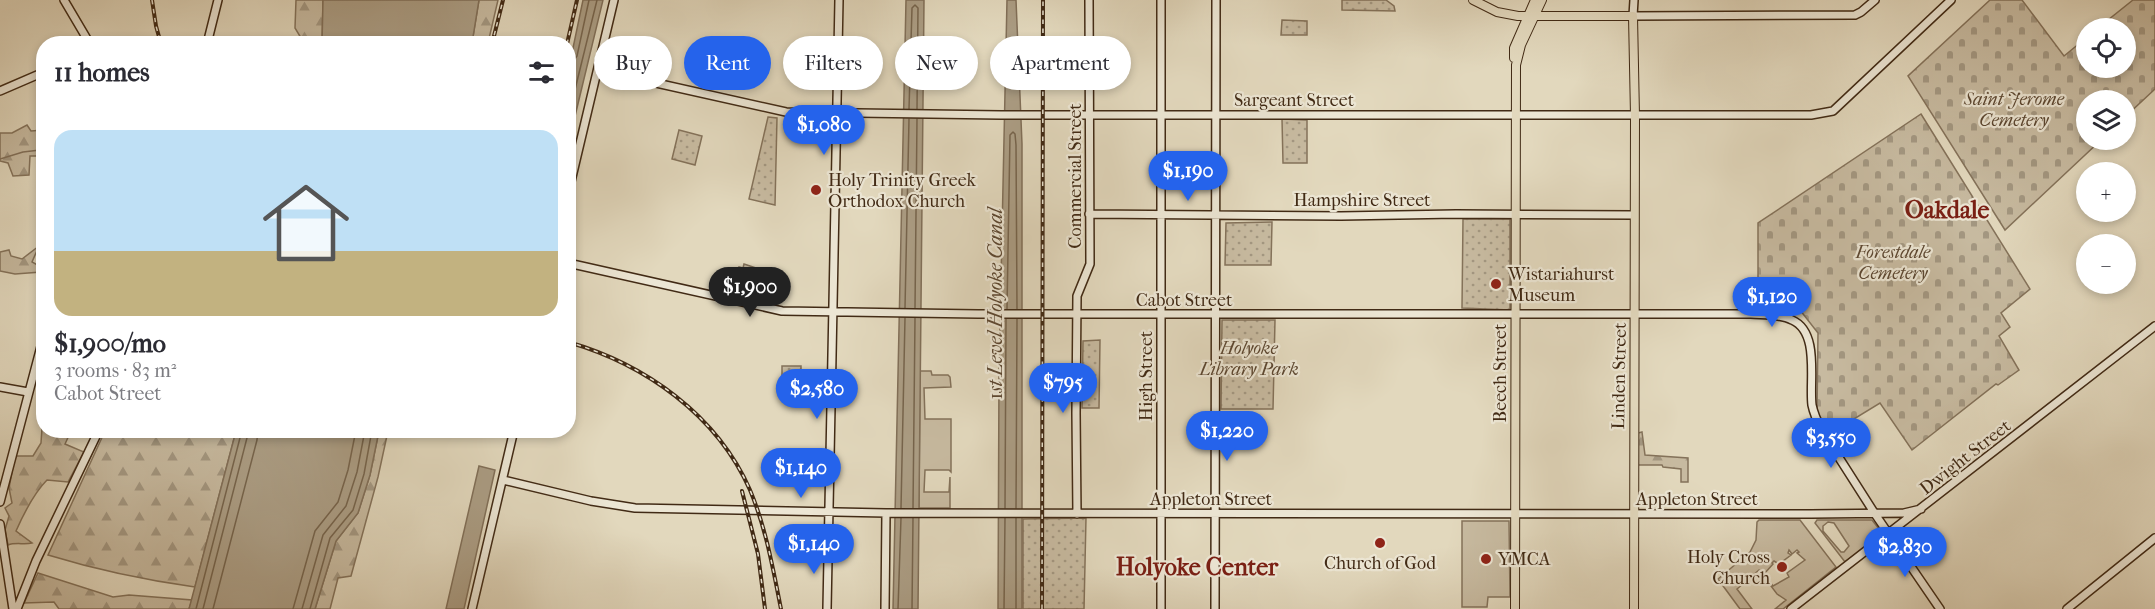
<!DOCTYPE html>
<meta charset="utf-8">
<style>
body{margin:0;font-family:"IM FELL French Canon",serif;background:#f2f2f3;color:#2b2b33;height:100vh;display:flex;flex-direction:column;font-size:22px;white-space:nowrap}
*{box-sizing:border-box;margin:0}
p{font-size:20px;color:#7c7c81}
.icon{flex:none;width:33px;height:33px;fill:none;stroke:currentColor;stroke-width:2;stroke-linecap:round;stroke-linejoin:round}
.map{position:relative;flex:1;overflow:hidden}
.sheet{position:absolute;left:36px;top:36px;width:540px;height:402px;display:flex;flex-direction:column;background:#fff;border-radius:24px;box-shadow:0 3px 9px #0003}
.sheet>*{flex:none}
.banner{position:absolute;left:594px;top:36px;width:570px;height:54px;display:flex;gap:12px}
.controls{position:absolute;left:2076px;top:18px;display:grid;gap:12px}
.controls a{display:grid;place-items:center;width:60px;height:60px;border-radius:50%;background:#fff;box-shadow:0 3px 9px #0003;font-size:30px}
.price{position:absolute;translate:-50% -51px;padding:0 14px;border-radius:21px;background:#2563eb;color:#fff;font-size:20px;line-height:39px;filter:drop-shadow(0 2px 3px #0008)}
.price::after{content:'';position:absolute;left:50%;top:36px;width:18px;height:14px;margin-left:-9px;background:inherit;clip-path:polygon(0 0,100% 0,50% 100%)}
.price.selected{background:#222;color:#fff}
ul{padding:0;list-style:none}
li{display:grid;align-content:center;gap:12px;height:318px;padding:0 18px}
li+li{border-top:2px solid #e1e1e2}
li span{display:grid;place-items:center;height:186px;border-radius:18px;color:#555}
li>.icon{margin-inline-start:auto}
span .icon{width:108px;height:108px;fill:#fffc;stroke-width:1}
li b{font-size:26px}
h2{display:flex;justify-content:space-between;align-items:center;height:72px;padding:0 18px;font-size:26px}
.tag{padding:0 21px;border-radius:27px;background:#fff;box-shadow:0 3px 9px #0003;font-size:21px;line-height:54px}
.tag.selected{background:#2563eb;color:#fff}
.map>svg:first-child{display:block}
</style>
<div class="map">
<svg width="2155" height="609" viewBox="0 0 2155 609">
<defs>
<pattern id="forest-firs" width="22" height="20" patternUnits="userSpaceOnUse" patternTransform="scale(1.5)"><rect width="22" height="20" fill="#c7baa0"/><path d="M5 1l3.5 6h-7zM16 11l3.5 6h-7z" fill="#a39781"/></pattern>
<pattern id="cemetery-stones" width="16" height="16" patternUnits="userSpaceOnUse" patternTransform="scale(1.5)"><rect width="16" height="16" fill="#c7baa0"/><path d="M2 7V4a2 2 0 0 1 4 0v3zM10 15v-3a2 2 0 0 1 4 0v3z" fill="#a39781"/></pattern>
<pattern id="park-dots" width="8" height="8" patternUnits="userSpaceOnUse" patternTransform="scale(1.5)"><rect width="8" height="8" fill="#c7baa0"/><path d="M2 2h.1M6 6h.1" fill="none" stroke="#a39781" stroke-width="1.8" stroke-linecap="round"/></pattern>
<pattern id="garden-furrows" width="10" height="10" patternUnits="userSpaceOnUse" patternTransform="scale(1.5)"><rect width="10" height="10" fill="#c7baa0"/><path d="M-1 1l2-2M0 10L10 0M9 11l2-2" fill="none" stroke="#a39781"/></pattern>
</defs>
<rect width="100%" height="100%" fill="#e2d8bd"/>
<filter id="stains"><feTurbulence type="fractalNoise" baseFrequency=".00333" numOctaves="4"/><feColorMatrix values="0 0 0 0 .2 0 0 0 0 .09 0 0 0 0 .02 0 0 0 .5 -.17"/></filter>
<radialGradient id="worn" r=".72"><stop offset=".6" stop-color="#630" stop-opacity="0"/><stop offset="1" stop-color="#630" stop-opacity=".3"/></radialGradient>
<path fill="#c7baa0" stroke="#84725a" stroke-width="1.5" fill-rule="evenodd" d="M920,371H931L932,375H948L950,377L951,387L924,388L925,419H951V472L949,470H925L924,492H949L950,477V508H919Z
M1759,520H1800L1836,567L1783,609H1775L1786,600L1777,594L1759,570L1737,589L1752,609H1740L1718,579L1750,552L1756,540L1757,522ZM1789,550L1792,554L1797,550L1799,552L1797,553L1805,560L1787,573L1789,577L1773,586L1764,574L1773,564L1772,563L1774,561L1779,564L1791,555L1788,553Z
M1817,520H1872L1883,534L1845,562L1815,523ZM1828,522L1834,523L1849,546L1844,552H1841L1823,531V526Z
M1462,521H1509L1510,597H1488L1487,607H1462Z"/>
<path fill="url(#forest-firs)" stroke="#84725a" stroke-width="1.5" d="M296,0H323L322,43H304L295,28Z
M479,0H498L488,43H472Z
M27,125L31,131L43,130V160L40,156H30L29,175L13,176L8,163L0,161V133H12Z
M39,246L32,262L41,267V272L15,274L0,271V252L9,250L11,256L22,259Z
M42,428L44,430L71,431L65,444L84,452L68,482L47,480C34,493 24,513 16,531L32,543C24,545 16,542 8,545L5,530L9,516L5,508L12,503L9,488L15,456H33L41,443Z
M105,431H236L195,587C145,580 97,570 48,555Z
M379,431H388L378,477L351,576L338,578L330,609H315L336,541L358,513L370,475Z
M1642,432L1645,455L1688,458V482H1681V469L1663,467L1662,465H1637L1638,433Z
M38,573L113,597L129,595L192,600L189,609H59L54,602L24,603Z"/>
<path fill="url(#cemetery-stones)" stroke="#84725a" stroke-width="1.5" d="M1990,0H2022L2064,56L2086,38V68H2126V28H2098L2133,0H2155V89L2126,116V100H2086V140H2101L2005,230L1908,76Z
M1921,114L2030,289L2001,313L2010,327L1999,336L2019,370L1998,385L1996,384L1912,450L1880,403L1831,433L1817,413L1818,333L1800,310L1758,309V223Z"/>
<path fill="url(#park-dots)" stroke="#84725a" stroke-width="1.5" d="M1342,0H1386L1394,6L1395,11L1342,10Z
M1282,20L1307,21V35H1281Z
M768,117L777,118L775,205L749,199Z
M1282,119L1307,120V163H1283Z
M679,130L702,136L695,165L672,159Z
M1463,219H1510V310L1462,308Z
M1272,222L1271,265H1225L1226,223Z
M1222,320H1275L1273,409H1221Z
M1100,340L1099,408H1082L1083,341Z
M782,366H801V386H782Z
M1086,518L1084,609H1023V519Z"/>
<path fill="url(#garden-furrows)" stroke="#84725a" stroke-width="1.5" d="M744,264L756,268L750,293H744V297L732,295L739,267L743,268Z"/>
<path fill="#ab9d84" stroke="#816f58" stroke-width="1.5" d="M323,0H479L472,43L322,44Z
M583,0H603L569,141V67Z
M906,0H924L918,609H893Z
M1007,0H1016L1022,144V609H998L999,372Z
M236,431H379L370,475L358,513L336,541L315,609H189Z
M479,466L495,470L464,609H446Z"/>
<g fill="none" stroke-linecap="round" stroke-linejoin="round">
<path stroke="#76644c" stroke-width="1.5" d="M568,61L574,60L577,56L589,0
M909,109L912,8L915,5L918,8L917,109
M568,118L597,0
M905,308L909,119
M915,308L917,119
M1007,309L1010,135L1013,132L1015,134L1016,145L1017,309
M901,508L905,318
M913,508L915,318
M1005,508L1006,319
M1016,508L1017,319
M1016,518V609
M196,609L242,430
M203,609L249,430
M213,609L257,440L258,430
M293,609L315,531L338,502L348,470L356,430
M302,609L323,535L346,506L357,472L365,430
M310,609L330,538L353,510L364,474L372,430
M898,609L901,518
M912,609L913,518
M1004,609L1005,518"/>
<path stroke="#816f58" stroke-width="1.5" d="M103,44L110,41L122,44
M0,159L23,152L40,150L44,148"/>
<defs>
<path id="secondary" d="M64,0L90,44
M1161,0V609
M1634,0L1633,16L1855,15L1861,12L1875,0
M207,44L218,0
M598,70L786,112L1001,115H1811L1833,111L1951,0
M0,91L44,72
M568,194L614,0
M1089,214L1341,216L1456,214L1634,215
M568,263L782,311L978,314H1751C1765,315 1780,314 1792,320C1820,332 1809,381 1812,405C1814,415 1818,423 1822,431L1875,514L1940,609
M0,387L28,392
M503,480L591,501L635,508L886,513L1811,514L1904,513L1921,509
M0,502L44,335
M1077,514L1076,413L1077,296L1090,264L1089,0
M0,524L13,609
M17,609L36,561L99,430
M472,609L514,430
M827,609L839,0
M885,609L886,513
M1215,609L1216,0
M1791,609L2155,326
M2067,609L2155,538"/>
<path id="primary" d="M1473,0L1497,12L1518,16H1633L1635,116L1634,609
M1514,58V48L1535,0
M1515,609L1516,65L1521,45L1542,0"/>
</defs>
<use href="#secondary" stroke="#412a15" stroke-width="10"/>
<use href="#primary" stroke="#412a15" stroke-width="10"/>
<use href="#secondary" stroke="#ece6d4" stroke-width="7"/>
<use href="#primary" stroke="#e2d8bd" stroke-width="8"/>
<defs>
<path id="rail" d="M152,0L156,26L161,44
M492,44L503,0
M567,44L577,0
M568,342C645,364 717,415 750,490C766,528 773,569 781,609
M742,491L758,554L765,609
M1042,609L1043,0"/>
</defs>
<use href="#rail" stroke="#412a15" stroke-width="4"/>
<use href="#rail" stroke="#ece6d4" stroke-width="1.5" stroke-dasharray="4.5" stroke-linecap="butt"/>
</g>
<g fill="#8f2418" stroke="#ece6d4" stroke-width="2">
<circle cx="816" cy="190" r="6"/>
<circle cx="1496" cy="284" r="6"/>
<circle cx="1380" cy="543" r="6"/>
<circle cx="1486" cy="559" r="6"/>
<circle cx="1782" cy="567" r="6"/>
</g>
<g text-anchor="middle" stroke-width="4.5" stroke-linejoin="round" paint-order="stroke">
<g font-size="18" font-style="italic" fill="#5c4731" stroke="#ece6d4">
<text x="2014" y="105">Saint Jerome<tspan x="2014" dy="21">Cemetery</tspan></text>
<text x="1893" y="258">Forestdale<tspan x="1893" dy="21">Cemetery</tspan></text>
<text x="1249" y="354">Holyoke<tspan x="1249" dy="21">Library Park</tspan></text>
</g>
<g font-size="18" fill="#412a15" stroke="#ece6d4">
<text x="1294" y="106">Sargeant Street</text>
<text transform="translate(1075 176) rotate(-90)" y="6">Commercial Street</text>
<text x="1362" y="206">Hampshire Street</text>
<text x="1184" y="306">Cabot Street</text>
<text transform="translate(1500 373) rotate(-90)" y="6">Beech Street</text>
<text transform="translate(1146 376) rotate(-90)" y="6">High Street</text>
<text transform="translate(1619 376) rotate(-89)" y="6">Linden Street</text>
<text transform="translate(1965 457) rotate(-38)" y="6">Dwight Street</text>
<text x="1211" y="505">Appleton Street</text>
<text x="1697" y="505">Appleton Street</text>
</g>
<g font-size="18" fill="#412a15" stroke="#ece6d4" text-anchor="start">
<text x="828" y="186">Holy Trinity Greek<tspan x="828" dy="21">Orthodox Church</tspan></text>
<text x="1508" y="280">Wistariahurst<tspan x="1508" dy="21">Museum</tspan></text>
<text x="1770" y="563" text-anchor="end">Holy Cross<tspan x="1770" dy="21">Church</tspan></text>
<text x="1498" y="565">YMCA</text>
<text x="1380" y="569" text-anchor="middle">Church of God</text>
</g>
<g font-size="20" font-style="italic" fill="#5c4731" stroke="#ece6d4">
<text transform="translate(995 304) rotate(-90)" y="7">1st Level Holyoke Canal</text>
</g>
<g font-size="24" font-weight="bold" fill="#7a1f14" stroke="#ece6d4">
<text x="1947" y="218">Oakdale</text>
<text x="1197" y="575">Holyoke Center</text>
</g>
</g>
<rect width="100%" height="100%" filter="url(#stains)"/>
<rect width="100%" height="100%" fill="url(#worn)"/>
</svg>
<div class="controls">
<a><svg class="icon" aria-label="locate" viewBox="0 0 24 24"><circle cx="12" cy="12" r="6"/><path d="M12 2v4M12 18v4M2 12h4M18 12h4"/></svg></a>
<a><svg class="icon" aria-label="layers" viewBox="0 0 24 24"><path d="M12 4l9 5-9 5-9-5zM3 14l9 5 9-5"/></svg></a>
<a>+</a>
<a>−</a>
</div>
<b class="price" style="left:824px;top:156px">$1,080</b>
<b class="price" style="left:1188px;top:202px">$1,190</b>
<b class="price selected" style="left:750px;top:318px">$1,900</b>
<b class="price" style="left:1772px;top:328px">$1,120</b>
<b class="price" style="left:1063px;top:414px">$795</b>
<b class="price" style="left:817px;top:420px">$2,580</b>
<b class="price" style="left:1227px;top:462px">$1,220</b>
<b class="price" style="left:1831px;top:469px">$3,550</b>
<b class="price" style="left:801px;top:499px">$1,140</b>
<b class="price" style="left:814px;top:575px">$1,140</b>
<b class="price" style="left:1905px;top:578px">$2,830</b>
<div class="banner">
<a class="tag">Buy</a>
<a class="tag selected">Rent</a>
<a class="tag">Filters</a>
<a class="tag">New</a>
<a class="tag">Apartment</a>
</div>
<section class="sheet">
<h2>11 homes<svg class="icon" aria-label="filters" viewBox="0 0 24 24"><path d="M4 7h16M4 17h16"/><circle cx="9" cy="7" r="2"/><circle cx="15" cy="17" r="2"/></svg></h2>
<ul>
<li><span style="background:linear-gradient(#bfe0f5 65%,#c2b280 0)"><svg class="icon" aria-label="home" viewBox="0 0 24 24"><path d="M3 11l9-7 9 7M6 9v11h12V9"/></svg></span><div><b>$1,900/mo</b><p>3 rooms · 83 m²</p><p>Cabot Street</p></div></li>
</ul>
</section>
</div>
